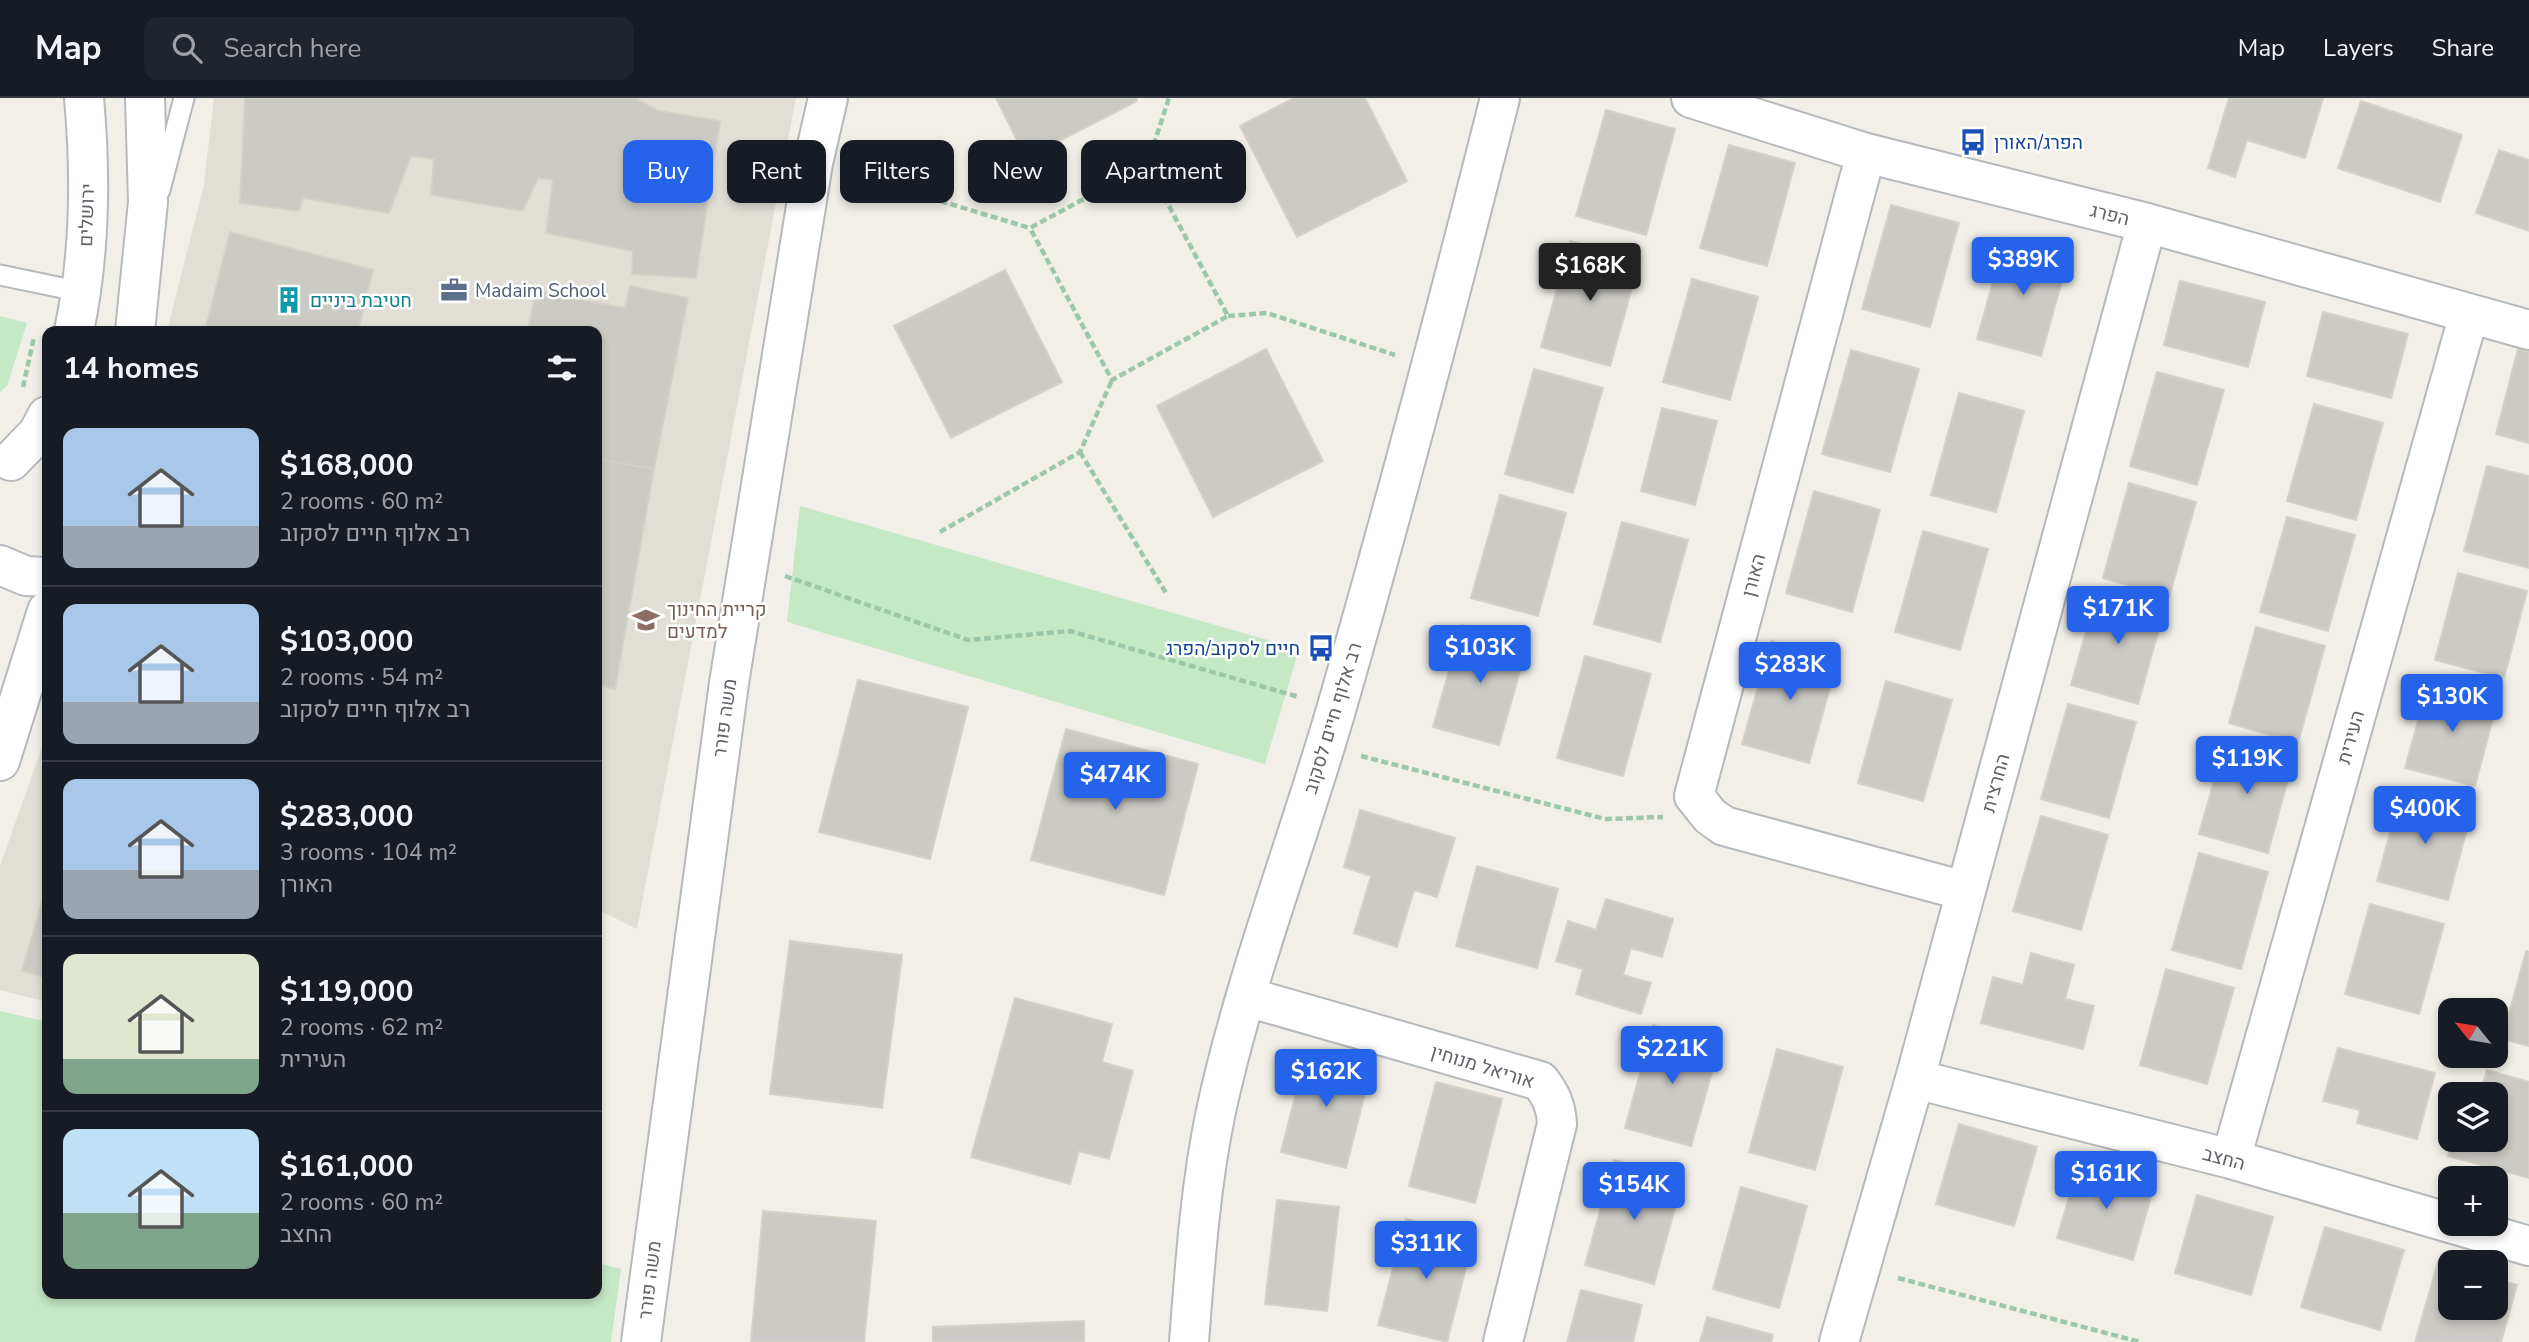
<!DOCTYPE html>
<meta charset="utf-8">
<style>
body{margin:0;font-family:"Nunito Sans",Heebo,sans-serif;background:#20242c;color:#f1f3f6;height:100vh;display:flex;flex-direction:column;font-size:26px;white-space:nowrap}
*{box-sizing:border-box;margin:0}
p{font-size:23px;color:#9ea1a6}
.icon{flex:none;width:38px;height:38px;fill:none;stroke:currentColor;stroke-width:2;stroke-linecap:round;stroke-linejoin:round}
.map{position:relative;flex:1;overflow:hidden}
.panel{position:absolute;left:42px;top:228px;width:560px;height:973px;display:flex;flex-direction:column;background:#171b24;border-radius:14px;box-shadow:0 4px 10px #0003}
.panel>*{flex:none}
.hud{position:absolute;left:623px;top:42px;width:665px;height:63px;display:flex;gap:14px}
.needle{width:46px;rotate:300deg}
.controls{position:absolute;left:2438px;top:900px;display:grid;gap:14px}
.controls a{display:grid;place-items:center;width:70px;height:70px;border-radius:14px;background:#171b24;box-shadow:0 4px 10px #0003;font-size:35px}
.price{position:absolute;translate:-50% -60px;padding:0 16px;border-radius:7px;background:#2563eb;color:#fff;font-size:23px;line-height:46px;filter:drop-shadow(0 2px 4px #0008)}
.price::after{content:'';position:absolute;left:50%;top:42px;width:21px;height:16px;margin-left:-10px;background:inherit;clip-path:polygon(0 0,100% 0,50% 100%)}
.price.current{background:#222;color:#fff}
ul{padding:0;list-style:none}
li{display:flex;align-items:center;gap:21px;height:175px;padding:0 21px}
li+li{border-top:2px solid #363941}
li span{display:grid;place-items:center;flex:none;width:196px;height:140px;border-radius:14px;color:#555}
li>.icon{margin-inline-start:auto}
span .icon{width:84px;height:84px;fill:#fffc;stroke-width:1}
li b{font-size:30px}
h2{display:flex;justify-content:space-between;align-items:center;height:84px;padding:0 21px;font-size:30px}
.pill{padding:0 24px;border-radius:14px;background:#171b24;box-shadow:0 4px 10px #0003;font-size:24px;line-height:63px}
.pill.current{background:#2563eb;color:#fff}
header{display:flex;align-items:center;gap:42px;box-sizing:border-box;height:98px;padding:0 35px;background:#171b24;border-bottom:2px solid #363941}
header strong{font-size:33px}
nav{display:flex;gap:38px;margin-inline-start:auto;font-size:24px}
.search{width:490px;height:63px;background:#20242c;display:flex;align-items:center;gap:18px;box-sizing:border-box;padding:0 24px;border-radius:14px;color:#9ea1a6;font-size:26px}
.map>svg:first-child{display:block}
</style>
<header>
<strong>Map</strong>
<div class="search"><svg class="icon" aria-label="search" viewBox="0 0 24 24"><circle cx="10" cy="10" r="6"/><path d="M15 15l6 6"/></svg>Search here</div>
<nav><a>Map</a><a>Layers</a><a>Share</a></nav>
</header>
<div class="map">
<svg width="2529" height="1244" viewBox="0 0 2529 1244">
<rect width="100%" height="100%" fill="#f1efe8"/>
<path fill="#e1ded6" d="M214,0H796L637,831L597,811V233H167L204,87Z
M47,635V904L0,892V768Z"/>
<path fill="#c5e8c5" d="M0,218L27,225L7,288L0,294Z
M800,408L1299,551L1265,666L787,524Z
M0,913L47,924V1195H597V1165L621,1171L611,1244H0Z"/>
<path fill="#cccac5" stroke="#d6d1c6" stroke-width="2" d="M245,0H635L659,13L720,23L696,180L632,176L633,153L546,135L553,82L538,80L523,113L431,97L434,61L411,58L389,115L303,100L299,113L240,105Z
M996,0H1136L1137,3L1026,60Z
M1294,0H1365L1407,83L1297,139L1240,28Z
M2229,0H2323L2305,60L2247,42L2235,79L2208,70Z
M2361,3L2462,37L2440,104L2338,70Z
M1606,12L1675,31L1646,137L1576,118Z
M1729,47L1795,65L1767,168L1700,150Z
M2499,52L2529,62V133L2476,115Z
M1891,107L1959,125L1930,229L1862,211Z
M230,134L373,172L358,233H205Z
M2005,140L2069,158L2041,258L1977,241Z
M1570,143L1640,162L1610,268L1541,249Z
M1005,172L1062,284L951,340L894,228Z
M1692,181L1758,199L1730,302L1663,284Z
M2180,183L2265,204L2248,269L2164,247Z
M630,188L688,200L654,371L597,361V233H528L536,193L625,210Z
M2323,214L2408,236L2391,300L2307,278Z
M1266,251L1323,363L1213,419L1157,308Z
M2518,251L2529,254V345L2496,336Z
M1851,252L1919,271L1890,374L1822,356Z
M1534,271L1603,290L1573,395L1505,376Z
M2157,274L2224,292L2197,387L2130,368Z
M1959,295L2024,313L1996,414L1931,397Z
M2314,306L2383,325L2356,422L2287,403Z
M1662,310L1717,323L1695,407L1641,393Z
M597,361L654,371L615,591L597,587Z
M2487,368L2529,378V470L2464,453Z
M2129,385L2196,404L2169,499L2103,480Z
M1814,393L1880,412L1852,514L1786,495Z
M1500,397L1566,415L1538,518L1471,500Z
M2287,419L2355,437L2328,533L2260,514Z
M1622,424L1688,442L1660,544L1594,526Z
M1923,433L1988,451L1960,552L1895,534Z
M2458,475L2527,493L2504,580L2435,562Z
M2098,491L2165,510L2138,606L2071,587Z
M1462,527L1528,545L1499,647L1433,629Z
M2256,529L2325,548L2298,645L2229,625Z
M1771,543L1838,561L1809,665L1742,646Z
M1585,558L1651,576L1623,678L1557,660Z
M858,582L968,609L930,761L819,734Z
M1886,583L1952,602L1923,703L1858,685Z
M2429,583L2498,601L2475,688L2405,670Z
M2068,606L2136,624L2109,720L2041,701Z
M1066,631L1198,666L1164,797L1031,762Z
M2226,640L2294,659L2268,755L2199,736Z
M2401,694L2472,712L2448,802L2377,783Z
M1360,712L1455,740L1437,799L1414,792L1397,849L1354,835L1371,778L1344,769Z
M2041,718L2108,737L2081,832L2013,813Z
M2199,755L2268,774L2241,871L2172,852Z
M1477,768L1558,791L1537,870L1456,848Z
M47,786V880L22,873Z
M1606,801L1673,821L1662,859L1631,850L1623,877L1651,885L1641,916L1576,896L1583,871L1556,863L1568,823L1596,832Z
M2370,806L2444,826L2419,916L2345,896Z
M790,843L902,857L882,1010L770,996Z
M2526,853L2529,854V948L2502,941Z
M2031,855L2074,867L2065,901L2094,908L2083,951L1981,925L1993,879L2023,887Z
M2166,871L2234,890L2207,986L2140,967Z
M1015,900L1112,926L1102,964L1133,973L1109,1061L1079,1053L1070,1086L971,1059Z
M1653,927L1720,946L1691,1048L1625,1030Z
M2338,950L2435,975L2417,1041L2357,1025L2360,1012L2323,1003Z
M1777,951L1843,969L1815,1072L1749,1054Z
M1307,952L1372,968L1346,1070L1281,1054Z
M2487,972L2529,984V1080L2448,1058L2452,1041H2496V996H2480Z
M1436,984L1502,1001L1475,1105L1409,1088Z
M1959,1026L2037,1049L2014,1128L1936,1106Z
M1614,1062L1683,1081L1654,1186L1585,1167Z
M2080,1063L2155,1085L2133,1162L2057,1140Z
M1741,1089L1807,1108L1779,1210L1713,1191Z
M2197,1097L2273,1119L2251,1197L2175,1175Z
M1277,1102L1339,1109L1327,1213L1265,1206Z
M763,1113L876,1123L864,1244H751Z
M1406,1121L1474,1138L1447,1244L1378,1227Z
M2325,1129L2404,1152L2380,1232L2301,1209Z
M2438,1164L2450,1168V1209H2496V1181L2517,1187L2501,1244H2415Z
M1581,1192L1642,1207L1633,1244H1567Z
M1707,1219L1773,1237L1771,1244H1700Z
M1084,1223V1244H933V1229Z"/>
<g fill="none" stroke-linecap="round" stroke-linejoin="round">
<defs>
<path id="lane" d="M160,92L184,0
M0,177L82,194"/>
<path id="street" d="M1691,0L1866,55L2147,125L2529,232
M1866,55L1694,698L1710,718L1724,728L1965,793
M1247,899L1540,983C1551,997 1556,1008 1557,1026L1503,1244
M1915,981L2231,1061L2450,1125
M2231,1061L2469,216
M2450,1125L2529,1148
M641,1244L729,585L813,65L828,0
M1189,1244C1195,1167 1200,1089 1216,1013C1246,875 1299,741 1338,605C1396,404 1449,202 1500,0
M1839,1244L1915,981L2147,125"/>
<path id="secondary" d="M74,233C90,157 91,77 84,0
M135,233L148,104L145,0
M11,363L38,335L47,318
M0,467L26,478L47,479
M0,663L47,513"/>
</defs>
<use href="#lane" stroke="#b5b8bc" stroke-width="23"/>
<use href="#street" stroke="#b5b8bc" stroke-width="42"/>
<use href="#secondary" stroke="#b6babf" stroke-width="42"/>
<path stroke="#9cc7a9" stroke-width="4.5" stroke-dasharray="7 3.5" stroke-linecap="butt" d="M1147,67L1169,0
M850,76L1030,130L1147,67L1228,218L1112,282L1030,130
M1228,218L1267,215L1395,257
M23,289L34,239
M1080,354L1166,495
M940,434L1080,354L1112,282
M785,478L968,542L1070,533L1299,599
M1361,658L1605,721L1663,719
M1898,1180L2140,1244"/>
<use href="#lane" stroke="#fff" stroke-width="19"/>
<use href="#street" stroke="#fff" stroke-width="38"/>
<use href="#secondary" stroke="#fff" stroke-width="38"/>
</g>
<defs>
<symbol id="bus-bare" viewBox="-9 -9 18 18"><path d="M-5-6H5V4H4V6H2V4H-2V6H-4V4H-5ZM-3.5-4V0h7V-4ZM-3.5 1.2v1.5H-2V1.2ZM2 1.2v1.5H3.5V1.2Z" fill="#1a4fb4" stroke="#fff" stroke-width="2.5" paint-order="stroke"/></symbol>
<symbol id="office-bare" viewBox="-9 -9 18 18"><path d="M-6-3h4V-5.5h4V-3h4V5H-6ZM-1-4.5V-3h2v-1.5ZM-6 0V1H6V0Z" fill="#5c6f8a" stroke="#fff" stroke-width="2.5" paint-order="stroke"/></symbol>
<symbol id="building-bare" viewBox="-9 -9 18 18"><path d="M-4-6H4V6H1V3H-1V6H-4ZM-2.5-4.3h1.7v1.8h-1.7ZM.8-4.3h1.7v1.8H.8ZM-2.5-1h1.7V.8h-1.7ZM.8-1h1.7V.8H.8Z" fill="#0f9aa8" stroke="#fff" stroke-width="2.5" paint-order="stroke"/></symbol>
<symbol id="school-bare" viewBox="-9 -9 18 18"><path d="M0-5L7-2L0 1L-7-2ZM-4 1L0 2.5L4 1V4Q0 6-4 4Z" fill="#8d6e63" stroke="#fff" stroke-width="2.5" paint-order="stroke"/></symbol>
</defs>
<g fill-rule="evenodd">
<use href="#bus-bare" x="1954" y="25" width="38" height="38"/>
<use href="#office-bare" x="435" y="173" width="38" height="38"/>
<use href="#building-bare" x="270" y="183" width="38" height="38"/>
<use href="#school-bare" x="627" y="503" width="38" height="38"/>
<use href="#bus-bare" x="1302" y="531" width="38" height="38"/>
</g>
<g text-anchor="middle" stroke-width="5" stroke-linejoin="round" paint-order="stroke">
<g font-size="19" fill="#164399" stroke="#fff" text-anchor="start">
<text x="1994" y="51">הפרג/האורן</text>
<text x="1300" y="557" text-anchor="end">חיים לסקוב/הפרג</text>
</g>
<g font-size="19" fill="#5f6368" stroke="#fff">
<text transform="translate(2110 116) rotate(14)" y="7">הפרג</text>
<text transform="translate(86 117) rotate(-88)" y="7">ירושלים</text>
<text transform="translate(1753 477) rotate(-75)" y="7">האורן</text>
<text transform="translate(724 620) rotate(-82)" y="7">משה פורר</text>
<text transform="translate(1332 620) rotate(-73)" y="7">רב אלוף חיים לסקוב</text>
<text transform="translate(2350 639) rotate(-74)" y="7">העירית</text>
<text transform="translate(1995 685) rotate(-75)" y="7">החרצית</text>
<text transform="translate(1483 968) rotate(17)" y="7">אוריאל מנוחין</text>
<text transform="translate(2224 1060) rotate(15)" y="7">החצב</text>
<text transform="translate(649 1182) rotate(-83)" y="7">משה פורר</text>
</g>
<g font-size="19" fill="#4e5e75" stroke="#fff" text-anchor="start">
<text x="475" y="199">Madaim School</text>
</g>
<g font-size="19" fill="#0d838f" stroke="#fff" text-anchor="start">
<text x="310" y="209">חטיבת ביניים</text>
</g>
<g font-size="19" fill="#785e54" stroke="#fff" text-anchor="start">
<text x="667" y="518">קריית החינוך<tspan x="667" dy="22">למדעים</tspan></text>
</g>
</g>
</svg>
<div class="controls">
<a><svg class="needle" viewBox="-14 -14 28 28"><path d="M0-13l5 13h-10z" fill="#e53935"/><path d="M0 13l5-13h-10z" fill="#9ea1a6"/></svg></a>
<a><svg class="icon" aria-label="layers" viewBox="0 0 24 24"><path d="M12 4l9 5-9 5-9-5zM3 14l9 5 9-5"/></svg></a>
<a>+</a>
<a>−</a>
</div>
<b class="price" style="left:2023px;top:199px">$389K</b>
<b class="price current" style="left:1590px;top:205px">$168K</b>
<b class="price" style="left:2118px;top:548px">$171K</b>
<b class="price" style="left:1480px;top:587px">$103K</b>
<b class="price" style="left:1790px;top:604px">$283K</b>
<b class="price" style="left:2452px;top:636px">$130K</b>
<b class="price" style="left:2247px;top:698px">$119K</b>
<b class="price" style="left:1115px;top:714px">$474K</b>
<b class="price" style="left:2425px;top:748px">$400K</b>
<b class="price" style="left:1672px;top:988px">$221K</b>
<b class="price" style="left:1326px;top:1011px">$162K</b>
<b class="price" style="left:2106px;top:1113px">$161K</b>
<b class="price" style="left:1634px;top:1124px">$154K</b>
<b class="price" style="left:1426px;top:1183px">$311K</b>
<div class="hud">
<a class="pill current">Buy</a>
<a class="pill">Rent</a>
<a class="pill">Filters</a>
<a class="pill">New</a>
<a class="pill">Apartment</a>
</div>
<section class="panel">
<h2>14 homes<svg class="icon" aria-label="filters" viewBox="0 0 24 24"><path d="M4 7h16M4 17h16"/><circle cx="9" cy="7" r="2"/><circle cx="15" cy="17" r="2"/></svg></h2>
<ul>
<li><span style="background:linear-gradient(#a9c7e8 70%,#9aa5b1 0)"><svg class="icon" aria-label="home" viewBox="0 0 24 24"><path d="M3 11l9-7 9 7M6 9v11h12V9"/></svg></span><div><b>$168,000</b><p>2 rooms · 60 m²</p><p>רב אלוף חיים לסקוב</p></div></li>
<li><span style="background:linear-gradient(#a9c7e8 70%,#9aa5b1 0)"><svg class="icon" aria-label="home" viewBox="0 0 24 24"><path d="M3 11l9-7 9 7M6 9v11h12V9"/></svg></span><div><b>$103,000</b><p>2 rooms · 54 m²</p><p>רב אלוף חיים לסקוב</p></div></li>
<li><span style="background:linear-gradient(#a9c7e8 65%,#9aa5b1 0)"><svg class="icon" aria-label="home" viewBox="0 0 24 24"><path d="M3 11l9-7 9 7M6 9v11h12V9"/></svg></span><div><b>$283,000</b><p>3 rooms · 104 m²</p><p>האורן</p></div></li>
<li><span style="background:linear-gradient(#dfe7d0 75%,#7fa58c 0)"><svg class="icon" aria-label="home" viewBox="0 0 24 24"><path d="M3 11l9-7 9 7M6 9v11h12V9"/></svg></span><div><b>$119,000</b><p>2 rooms · 62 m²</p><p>העירית</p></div></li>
<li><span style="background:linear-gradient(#bfe0f5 60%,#7fa58c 0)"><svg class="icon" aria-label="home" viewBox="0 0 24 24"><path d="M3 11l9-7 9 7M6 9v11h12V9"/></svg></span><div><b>$161,000</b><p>2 rooms · 60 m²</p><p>החצב</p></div></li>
</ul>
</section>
</div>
